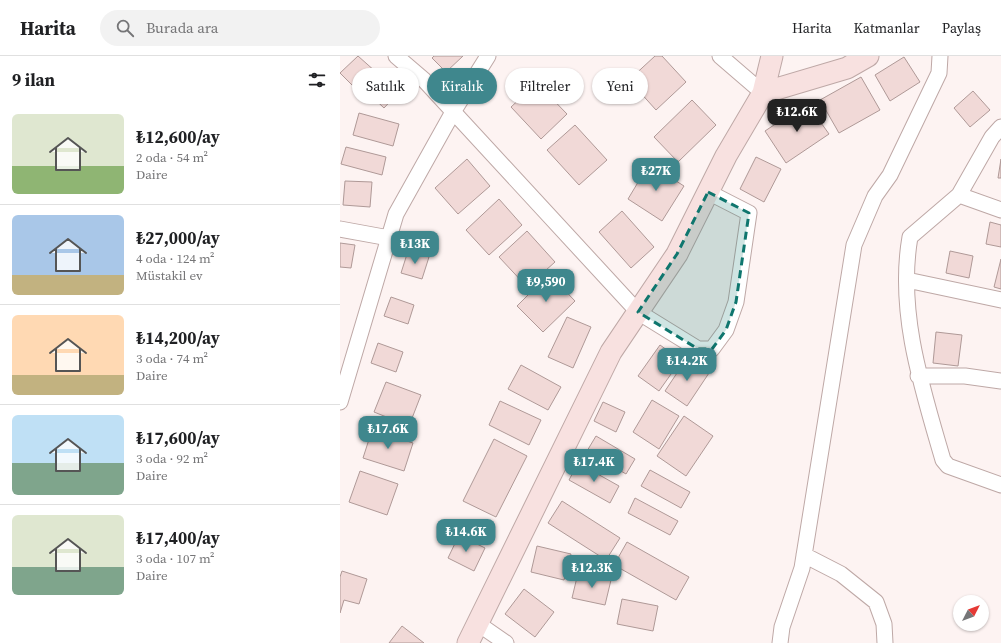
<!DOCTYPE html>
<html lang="tr">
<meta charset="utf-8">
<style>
body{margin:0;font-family:"Source Serif 4",serif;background:#f2f2f2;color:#202124;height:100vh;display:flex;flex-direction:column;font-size:15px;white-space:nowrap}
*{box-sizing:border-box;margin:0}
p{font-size:13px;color:#757577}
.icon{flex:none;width:22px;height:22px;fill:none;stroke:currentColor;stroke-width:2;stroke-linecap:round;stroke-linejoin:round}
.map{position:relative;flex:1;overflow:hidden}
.drawer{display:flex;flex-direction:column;background:#fff;width:340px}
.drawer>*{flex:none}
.guide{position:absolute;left:12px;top:12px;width:380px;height:36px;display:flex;gap:8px}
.needle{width:26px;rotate:48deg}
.tools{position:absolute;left:613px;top:539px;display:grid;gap:8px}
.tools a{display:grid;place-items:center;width:36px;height:36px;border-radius:50%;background:#fff;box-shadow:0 1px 3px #0004;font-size:20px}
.price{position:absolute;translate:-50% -34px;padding:0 9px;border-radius:8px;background:#3f878d;color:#fff;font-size:13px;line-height:26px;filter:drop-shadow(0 1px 2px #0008)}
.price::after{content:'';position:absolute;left:50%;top:24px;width:12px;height:9px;margin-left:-6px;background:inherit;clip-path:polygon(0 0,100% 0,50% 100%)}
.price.selected{background:#222;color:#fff}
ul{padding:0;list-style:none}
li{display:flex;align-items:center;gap:12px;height:100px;padding:0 12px}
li+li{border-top:1px solid #e0e0e0}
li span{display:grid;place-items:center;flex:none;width:112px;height:80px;border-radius:6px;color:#555}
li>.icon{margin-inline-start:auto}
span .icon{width:48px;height:48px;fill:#fffc;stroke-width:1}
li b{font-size:17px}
h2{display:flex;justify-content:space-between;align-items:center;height:48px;padding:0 12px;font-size:17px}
.chip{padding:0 14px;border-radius:18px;background:#fff;box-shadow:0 1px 3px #0004;font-size:14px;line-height:36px}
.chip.selected{background:#3f878d;color:#fff}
header{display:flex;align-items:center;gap:24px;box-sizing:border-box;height:56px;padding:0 20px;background:#fff;border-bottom:1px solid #e0e0e0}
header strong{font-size:19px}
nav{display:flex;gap:22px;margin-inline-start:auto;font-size:14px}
.search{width:280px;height:36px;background:#f2f2f2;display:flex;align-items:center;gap:10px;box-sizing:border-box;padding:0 14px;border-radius:22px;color:#757577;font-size:15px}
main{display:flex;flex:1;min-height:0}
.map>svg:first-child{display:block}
</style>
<header>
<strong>Harita</strong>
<div class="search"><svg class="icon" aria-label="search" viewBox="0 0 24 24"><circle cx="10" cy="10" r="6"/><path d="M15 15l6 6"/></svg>Burada ara</div>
<nav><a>Harita</a><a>Katmanlar</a><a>Paylaş</a></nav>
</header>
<main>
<section class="drawer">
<h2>9 ilan<svg class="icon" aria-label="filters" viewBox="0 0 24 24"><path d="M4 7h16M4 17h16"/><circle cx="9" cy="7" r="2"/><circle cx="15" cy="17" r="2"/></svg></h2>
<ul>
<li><span style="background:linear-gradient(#dfe7d0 65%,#8fb573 0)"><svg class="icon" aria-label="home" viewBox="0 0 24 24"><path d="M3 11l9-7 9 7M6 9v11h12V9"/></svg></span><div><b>₺12,600/ay</b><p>2 oda · 54 m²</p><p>Daire</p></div></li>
<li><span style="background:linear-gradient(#a9c7e8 75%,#c2b280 0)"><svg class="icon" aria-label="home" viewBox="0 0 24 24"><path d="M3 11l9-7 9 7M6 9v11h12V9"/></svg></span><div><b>₺27,000/ay</b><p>4 oda · 124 m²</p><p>Müstakil ev</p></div></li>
<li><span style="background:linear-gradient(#ffd9b3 75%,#c2b280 0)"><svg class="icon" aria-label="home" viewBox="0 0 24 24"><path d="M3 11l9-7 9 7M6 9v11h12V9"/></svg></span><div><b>₺14,200/ay</b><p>3 oda · 74 m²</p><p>Daire</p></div></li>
<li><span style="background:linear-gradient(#bfe0f5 60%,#7fa58c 0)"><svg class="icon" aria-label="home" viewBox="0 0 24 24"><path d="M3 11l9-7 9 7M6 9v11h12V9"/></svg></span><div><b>₺17,600/ay</b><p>3 oda · 92 m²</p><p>Daire</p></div></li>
<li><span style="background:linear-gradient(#dfe7d0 65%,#7fa58c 0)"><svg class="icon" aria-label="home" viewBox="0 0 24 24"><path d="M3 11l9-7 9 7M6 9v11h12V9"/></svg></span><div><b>₺17,400/ay</b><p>3 oda · 107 m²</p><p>Daire</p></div></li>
</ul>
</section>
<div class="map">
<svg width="661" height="587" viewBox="0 0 661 587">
<rect width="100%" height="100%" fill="#fdf3f2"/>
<path fill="#f1d9d7" stroke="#af9997" d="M18,0L36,16L17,34L0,17Z
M94,0H123L106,16L92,2Z
M315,0H322L346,26L316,54L289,24Z
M564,1L580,26L550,45L535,19Z
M41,19L59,36L44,52L26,35Z
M521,21L540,54L499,77L480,44Z
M197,27L227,58L201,83L171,51Z
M633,35L650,54L630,71L614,52Z
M352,44L376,69L338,106L314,81Z
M467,47L489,78L446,107L425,75Z
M19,57L59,68L53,90L13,79Z
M235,69L267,104L239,129L207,94Z
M6,91L46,101L42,119L1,108Z
M416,101L441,113L424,146L400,133Z
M127,103L150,130L118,158L95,132Z
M661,103V122H658Z
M309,108L344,130L322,165L288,143Z
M5,125L32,126L30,151L3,149Z
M159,143L182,169L149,199L126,174Z
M282,155L314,191L291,212L259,176Z
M650,166L661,169V191L646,188Z
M187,175L215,206L187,231L159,201Z
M0,187L15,189L11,212L0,211Z
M68,195L89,201L82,223L61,217Z
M610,195L633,200L629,222L606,217Z
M661,203V233L654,231Z
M209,218L235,245L203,276L177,250Z
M51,241L74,249L68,268L44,260Z
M227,261L251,271L233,312L208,301Z
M596,276L622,279L618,310L593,307Z
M38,287L63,296L56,316L31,307Z
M320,289L341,304L319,335L298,320Z
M347,302L369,317L347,350L325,335Z
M181,309L221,331L208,354L168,333Z
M46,326L81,339L69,370L34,356Z
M312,344L339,360L319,393L293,376Z
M160,345L201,364L189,389L149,369Z
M263,346L285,356L276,376L254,365Z
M344,360L373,380L346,420L317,400Z
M32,374L73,387L64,415L23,402Z
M256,380L295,403L286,418L247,395Z
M154,383L187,400L156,461L123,445Z
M238,407L279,430L270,447L229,424Z
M310,414L350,436L341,452L301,430Z
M20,415L58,428L47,459L9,446Z
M295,442L338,465L330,479L288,457Z
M222,445L280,482L266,504L208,467Z
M119,479L145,492L134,515L108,502Z
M287,486L349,521L336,544L274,509Z
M197,490L231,498L224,524L191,516Z
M2,515L27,523L19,548L4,544L0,557V521Z
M238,517L271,524L265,549L232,542Z
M184,533L214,556L195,581L165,558Z
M282,543L318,550L313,575L277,568Z
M62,570L84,587H49Z"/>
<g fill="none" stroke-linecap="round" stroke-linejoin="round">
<defs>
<path id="street" d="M56,0L84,24L298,256L358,293H372L386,274L396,246L409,157L368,136
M380,0L423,37
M661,71L652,81L619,139L570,181C557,256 582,332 603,404L608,410L661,429
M619,139L661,154
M0,173L49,182
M567,224L661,244
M578,320H625L661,325
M0,346L56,158L113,56L148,0
M464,499L501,518L536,546L544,568L545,587
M137,567L166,587
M440,587L442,571L462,512L514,189L535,140L550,119L599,17L600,0"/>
<path id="secondary" d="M423,37L507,12L528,0
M128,587L271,296L337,198L386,100L423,37L432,0"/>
</defs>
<use href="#street" stroke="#bea8a6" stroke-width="17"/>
<use href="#secondary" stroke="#bea8a6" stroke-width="23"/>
<use href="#street" stroke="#fff" stroke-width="15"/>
<use href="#secondary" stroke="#f8e1e0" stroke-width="21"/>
</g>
<path fill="#0f766e" fill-opacity="0.2" stroke="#0f766e" stroke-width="3" stroke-dasharray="8 5" stroke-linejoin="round" d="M368,136L409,157L396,246L386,274L372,293H358L298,256L337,198Z"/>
</svg>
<div class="tools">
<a><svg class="needle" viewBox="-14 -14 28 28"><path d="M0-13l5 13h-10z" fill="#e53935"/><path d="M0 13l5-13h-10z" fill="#757577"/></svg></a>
</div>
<b class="price selected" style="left:457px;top:77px">₺12.6K</b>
<b class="price" style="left:316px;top:136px">₺27K</b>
<b class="price" style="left:75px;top:209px">₺13K</b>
<b class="price" style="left:206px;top:247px">₺9,590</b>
<b class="price" style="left:347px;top:326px">₺14.2K</b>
<b class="price" style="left:48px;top:394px">₺17.6K</b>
<b class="price" style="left:254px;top:427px">₺17.4K</b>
<b class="price" style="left:126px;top:497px">₺14.6K</b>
<b class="price" style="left:252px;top:533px">₺12.3K</b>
<div class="guide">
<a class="chip">Satılık</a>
<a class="chip selected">Kiralık</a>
<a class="chip">Filtreler</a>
<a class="chip">Yeni</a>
</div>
</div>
</main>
